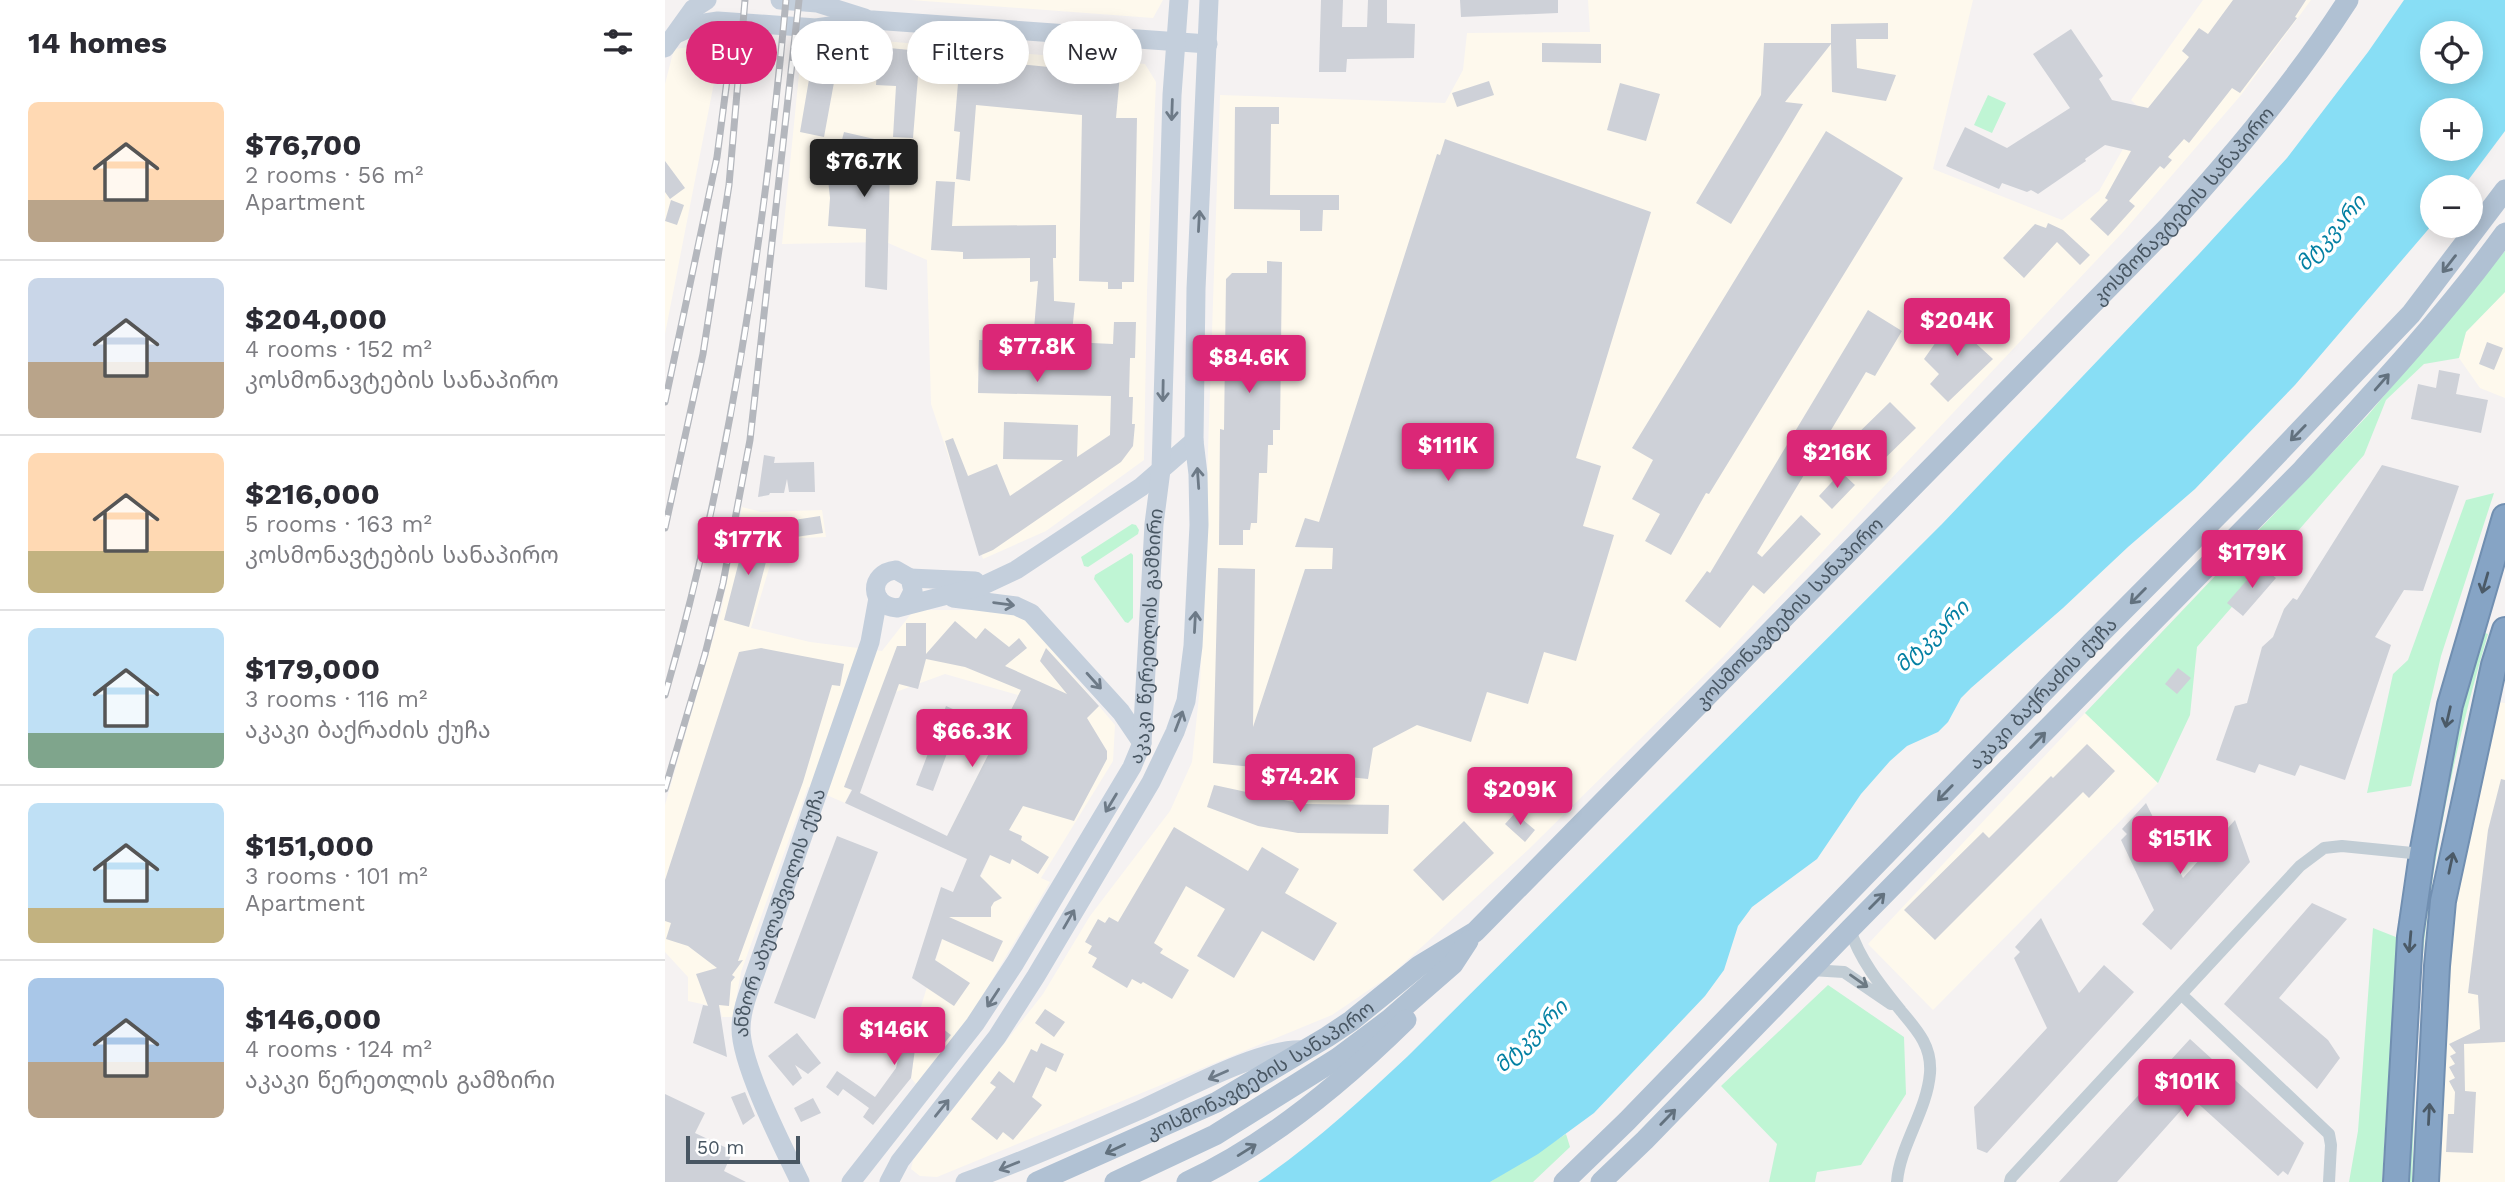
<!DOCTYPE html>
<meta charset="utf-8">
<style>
body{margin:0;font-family:"Work Sans","Noto Sans Georgian",sans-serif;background:#f7f7f7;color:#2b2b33;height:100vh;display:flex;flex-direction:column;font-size:26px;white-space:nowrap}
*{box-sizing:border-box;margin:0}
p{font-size:23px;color:#7c7c81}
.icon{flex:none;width:38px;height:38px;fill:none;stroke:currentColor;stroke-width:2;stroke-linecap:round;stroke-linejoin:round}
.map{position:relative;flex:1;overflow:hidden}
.details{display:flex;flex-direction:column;background:#fff;width:665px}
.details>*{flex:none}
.banner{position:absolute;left:21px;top:21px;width:665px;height:63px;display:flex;gap:14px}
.controls{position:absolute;left:1755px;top:21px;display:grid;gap:14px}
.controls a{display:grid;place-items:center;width:63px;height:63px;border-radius:50%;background:#fff;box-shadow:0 4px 18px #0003;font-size:35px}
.scale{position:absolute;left:21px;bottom:18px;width:114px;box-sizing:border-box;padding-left:7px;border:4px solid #485662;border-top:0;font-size:19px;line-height:24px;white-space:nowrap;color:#485662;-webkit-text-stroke:5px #fff;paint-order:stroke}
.price{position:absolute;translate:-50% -60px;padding:0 16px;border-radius:7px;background:#db2777;color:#fff;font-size:23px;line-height:46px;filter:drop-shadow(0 2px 4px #0008)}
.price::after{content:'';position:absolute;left:50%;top:42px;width:21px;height:16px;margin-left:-10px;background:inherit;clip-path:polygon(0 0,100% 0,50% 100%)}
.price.on{background:#222;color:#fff}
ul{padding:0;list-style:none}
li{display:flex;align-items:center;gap:21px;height:175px;padding:0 28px}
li+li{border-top:2px solid #e1e1e2}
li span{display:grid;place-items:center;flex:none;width:196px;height:140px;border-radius:10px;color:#555}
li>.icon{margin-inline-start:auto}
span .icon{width:84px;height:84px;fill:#fffc;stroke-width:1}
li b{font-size:30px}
h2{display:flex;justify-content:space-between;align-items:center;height:84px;padding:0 28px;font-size:30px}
.tag{padding:0 24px;border-radius:32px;background:#fff;box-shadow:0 4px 18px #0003;font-size:24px;line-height:63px}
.tag.on{background:#db2777;color:#fff}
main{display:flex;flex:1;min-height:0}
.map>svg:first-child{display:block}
</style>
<main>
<section class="details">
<h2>14 homes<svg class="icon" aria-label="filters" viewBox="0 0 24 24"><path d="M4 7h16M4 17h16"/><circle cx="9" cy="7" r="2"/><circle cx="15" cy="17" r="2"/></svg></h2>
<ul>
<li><span style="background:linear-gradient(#ffd9b3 70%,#b9a48a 0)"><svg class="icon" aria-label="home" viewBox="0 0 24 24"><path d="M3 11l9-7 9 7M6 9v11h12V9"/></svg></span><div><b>$76,700</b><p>2 rooms · 56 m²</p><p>Apartment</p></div></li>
<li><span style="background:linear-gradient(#c9d6e8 60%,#b9a48a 0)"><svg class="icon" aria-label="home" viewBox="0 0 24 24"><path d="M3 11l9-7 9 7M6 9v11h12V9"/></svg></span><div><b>$204,000</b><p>4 rooms · 152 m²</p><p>კოსმონავტების სანაპირო</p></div></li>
<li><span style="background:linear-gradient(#ffd9b3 70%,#c2b280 0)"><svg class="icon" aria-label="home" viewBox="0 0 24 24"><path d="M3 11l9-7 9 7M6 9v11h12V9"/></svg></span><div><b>$216,000</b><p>5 rooms · 163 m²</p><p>კოსმონავტების სანაპირო</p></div></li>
<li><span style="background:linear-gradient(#bfe0f5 75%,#7fa58c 0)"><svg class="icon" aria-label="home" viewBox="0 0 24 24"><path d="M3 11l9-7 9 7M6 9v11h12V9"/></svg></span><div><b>$179,000</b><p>3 rooms · 116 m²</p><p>აკაკი ბაქრაძის ქუჩა</p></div></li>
<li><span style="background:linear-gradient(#bfe0f5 75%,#c2b280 0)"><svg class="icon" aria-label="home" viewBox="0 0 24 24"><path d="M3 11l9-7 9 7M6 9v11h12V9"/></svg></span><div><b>$151,000</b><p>3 rooms · 101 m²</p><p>Apartment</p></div></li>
<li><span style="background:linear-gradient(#a9c7e8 60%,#b9a48a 0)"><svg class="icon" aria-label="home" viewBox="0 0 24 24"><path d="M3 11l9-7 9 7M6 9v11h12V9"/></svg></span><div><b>$146,000</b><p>4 rooms · 124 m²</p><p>აკაკი წერეთლის გამზირი</p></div></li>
</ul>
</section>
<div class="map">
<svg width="1840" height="1182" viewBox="0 0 1840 1182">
<rect width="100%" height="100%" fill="#f5f2f2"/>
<path fill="#fef9ed" d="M246,0H498L488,18Z
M923,0H1308L1268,169L1397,220L1434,191L1479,112L1466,100L1538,0H1646L1576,95L1459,231L1175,533L1058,657L865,848L726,975L667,1015L272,1177L255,1176L246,1169L248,1160L378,994L425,916L505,811L527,762L535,687L555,95L780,103L798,70L802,33L925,32Z
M138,34L480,64L491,82L482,291L479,460L381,531L318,559L266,404L262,260L221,242L117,244Z
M58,43L55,52L0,334V84L9,49Z
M1840,292V398L1815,388L1794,358L1801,332Z
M77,507L96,512L157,510L161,537L113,539L86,628L145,642L217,651L249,610H353L450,725L448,761L376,878L385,882L308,1012L251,1084L246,1078L254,1013L262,987L286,912L298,916L325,856L282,836L353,695L280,674L231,692L195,793L186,790L180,803L143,787L76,972L68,1017H57L55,1008L23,1001V977L0,952V805L56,611Z
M1831,702L1840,703V1182H1770L1786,897Z
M1420,713L1493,783L1268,1010L1203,944Z"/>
<path fill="#bff5d4" d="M1323,95L1341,103L1327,133L1309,125Z
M1840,251V292L1801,332L1794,358L1759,364L1721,400L1699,455L1532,647L1525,715L1493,783L1420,713L1703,415Z
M1829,493L1776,656L1746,786L1702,793L1728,674L1743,660L1801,500Z
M467,524L471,525L474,530L473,534L423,567L419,566L416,557Z
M466,553L468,555V618L463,623L460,622L429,579L430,575Z
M1817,632L1823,634C1796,724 1776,817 1763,910C1751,1000 1750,1092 1747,1182H1742L1746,1077L1760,897L1782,774Z
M1708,928L1736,939L1723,1084L1717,1182H1684L1693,1131Z
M1163,985L1239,1037L1241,1094L1196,1165L1152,1172L1150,1182H1104L1112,1144L1056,1086Z
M901,1134L905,1147L868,1182H825Z"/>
<path fill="#88def5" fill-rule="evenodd" d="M1739,0H1840V131L1798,187H1768L1767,225L1630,385L1530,489L1463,547L1398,608L1306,688L1296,698L1283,722L1273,732L1242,746L1225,761L1196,794L1152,859L1087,907L1073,926L1059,970L1040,996L929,1113L873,1154L825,1182H593C647,1145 695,1101 743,1056L1277,524L1534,254L1622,158L1703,52ZM1768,33H1806V72H1768ZM1768,110H1806V149H1768Z"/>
<path fill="#ced1d8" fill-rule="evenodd" d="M656,0H678L677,27H702L703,0H722V23L750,24L749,58L682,59L681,72H654Z
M795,0H893V13L796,17Z
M1568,0H1641L1630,17L1632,18L1575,93L1567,88L1524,143L1519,139L1503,157L1507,160L1499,169L1495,166L1464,201L1470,206L1443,236L1425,219L1443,200L1440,198L1466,151L1440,145L1420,159L1421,161L1373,194L1366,190L1362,192L1337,183L1334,189L1281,166L1300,127L1342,148L1405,108L1368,54L1406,29L1438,76L1434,79L1447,100L1483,108L1524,57L1517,51L1534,28L1543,34Z
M1223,23V39H1191L1192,68L1231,75L1221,101L1167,92L1166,44L1120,102L1138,104L1066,224L1031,203L1096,95L1099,43H1166V24Z
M179,38L195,41L190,66L175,63Z
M877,43L936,44V63L877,62Z
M214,47L255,51L248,138L228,137L231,86L211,85Z
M314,60L455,74L451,118H472L469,282H457V289H443V282L414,281L417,115L311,105L305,181L291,179L295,132L289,131L293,83L297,84L299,64L314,65Z
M147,62L172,66L159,137L135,132Z
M824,81L829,95L792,107L787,93Z
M955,83L995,94L981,141L942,130Z
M570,107H614V124H606L605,195H674V210H658L657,231H635V210L569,209Z
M1161,131L1238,178L1044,494L1041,493L1006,555L980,541L995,514L967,499L988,460L967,448Z
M179,132L231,144L225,169L222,290L200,287L201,229L163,226L165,198L162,170H169Z
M780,139L986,212L911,458L936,466L918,526L949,535L911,661L879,652L863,704L822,692L806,742L752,725L708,748L703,779L548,763L553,568L590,569L588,727L640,569H667L668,548L630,547L640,518L654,522L772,154L775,155Z
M0,161L20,188L5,199L0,192Z
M271,181L290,182L287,226L391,225V258H388L389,301L410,303L406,342L448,344L449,322H471L470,358H465L464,397H468L467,424H470L468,446L456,462L328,550L314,556L280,441L288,438L303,476L332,464L345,496L398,460L338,459L339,422L413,425L412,457L445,435L446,396L313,393L314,340L368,341L373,281L365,282V258L298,259V252L266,250Z
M6,200L19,205L12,225L0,221Z
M1383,223L1398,230L1425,255L1415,265L1392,242L1359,278L1338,258L1370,224L1381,228Z
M602,261L617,262L615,430H608V445H603L602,473H594L592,523H586L585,530H578V545H554L555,429L559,430L561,279L567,273H602Z
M1203,310L1237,331L1210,376L1201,372L1092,553L1097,557L1136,515L1156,534L1099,594L1088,585L1055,628L1020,601L1042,571L1045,573Z
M1314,311L1322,319L1305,338L1328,359L1283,402L1265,384L1274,374L1259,359L1285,322L1295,332Z
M1822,342L1838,348L1829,370L1814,364Z
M1774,370L1795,374L1791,394L1823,400L1816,433L1746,419L1753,384L1771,388Z
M1225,402L1251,428L1209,469L1183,443Z
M99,455L110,457L109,463L149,462L150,492H124L122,479L119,493H105L104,495L93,497Z
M1717,465L1794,486L1758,591L1739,590L1710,637L1726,645L1680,780L1635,765L1630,776L1594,764L1590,773L1551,760L1570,706L1582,703L1597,647L1608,637L1619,609L1628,598L1632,600Z
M1176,472L1190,485L1167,509L1154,496Z
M155,516L158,533L131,537L129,520Z
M84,522L92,524L98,537L107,539L84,627L59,620Z
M1595,565L1611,578L1578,616L1562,603Z
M290,621L311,639L320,628L344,647L354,638L362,648L340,666L402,694L375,661L381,648L434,706L422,718L442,751V759L409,821L358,806L344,830L357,836L356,840L384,857L373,874L347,859L345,864L325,855L315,876L337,898L329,902L326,907V917H284L338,941L328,962L277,939L270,960L305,983L289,1006L247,978L276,887L288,892L302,859L180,803L187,790L179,787L232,646H241V623H261V654ZM261,659L300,667L356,690L282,836L195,793L234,684L253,689Z
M96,648L179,664L175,686L167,685L138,782L73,961L78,960L67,975L70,977L66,982L64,1006L54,1005L62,1057L28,1043L38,1005L43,1006L31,974L52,968L23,946L1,939L6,923L0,921V880L74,652Z
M1513,668L1526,678L1512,694L1500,684Z
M281,706L297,713L268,791L251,785Z
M1422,744L1450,771L1424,798L1418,792L1270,940L1239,910L1318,832L1324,838L1386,776L1388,778Z
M1836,779L1840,780V1042L1799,1044L1800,1091L1811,1092L1808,1153L1781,1152L1783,1114H1789L1790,1092L1784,1081L1790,1078L1784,1067L1790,1064L1785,1056L1791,1053L1784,1044L1815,1029L1813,995L1803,993L1823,830Z
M549,785L638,804L724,805L723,834L633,833L593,826L542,807Z
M1481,803L1518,878L1570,820L1585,862L1506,950L1477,924L1489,910L1456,840L1462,834L1457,829Z
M850,813L870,830L860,842L840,824Z
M799,821L829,853L778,901L748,870Z
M509,827L583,871L597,847L634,869L620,893L672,923L649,961L597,931L569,978L532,956L560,909L521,886L489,943L498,949L495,953L524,970L507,999L478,982L476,984L467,979L462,988L427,967L432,958L423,953L427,946L420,942L433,919L440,923L444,917L453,922Z
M172,836L213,852L150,1019L109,1003Z
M1647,903L1682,919L1614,998L1663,1040L1675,1058L1652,1089L1559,1004Z
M1376,918L1414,993L1439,965L1469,992L1322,1153L1312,1149L1309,1107L1382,1028L1349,958L1355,952L1350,947Z
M245,1009L257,1013L286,1035L273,1051L252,1035L246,1078L208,1125L198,1117L204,1108L178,1089L173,1096L161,1087L172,1071L210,1097L231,1068Z
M380,1009L400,1022L389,1037L370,1023Z
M132,1033L156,1063L143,1074L130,1065L137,1078L128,1086L103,1056Z
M1525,1039L1639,1143L1623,1175L1618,1171L1613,1176L1527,1098L1452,1182H1394Z
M376,1043L399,1054L391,1072L381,1067L367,1097L377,1105L348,1140L338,1132L332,1140L306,1119L331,1087L325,1083L334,1071L349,1083L366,1049L372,1052Z
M80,1092L90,1116L78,1125L66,1097Z
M0,1094L40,1113L30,1133L68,1151L59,1171L81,1182H0Z
M148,1098L156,1113L136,1122L129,1108Z"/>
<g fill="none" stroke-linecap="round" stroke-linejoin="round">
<defs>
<path id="highway" d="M1731,1182L1745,937L1757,854L1785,705L1840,517
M1761,1182L1772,966L1778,901L1829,665L1840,630"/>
</defs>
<use href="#highway" stroke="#718fb1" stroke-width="28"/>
<path stroke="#c2cdd5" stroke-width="12" d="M1185,929C1194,959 1216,986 1236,1011C1252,1030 1267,1046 1265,1073C1262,1111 1235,1145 1232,1182
M1146,970L1179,972L1226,1004
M1517,995L1664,1134L1666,1145L1664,1182
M1345,1182L1346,1178L1635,866L1659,848L1677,846L1757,854"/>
<g stroke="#c4cfdc" stroke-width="19">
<path d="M115,0L152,3L200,18"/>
<path d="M11,34L33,24L53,21L151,28L208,20L543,44"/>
<path d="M0,48L28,9L42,0"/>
<path d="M245,578L310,581"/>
<path d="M288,598L351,606L366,613L456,712L477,743"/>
<path d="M242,603L248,591L245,578L231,570C203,573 204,606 232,608L317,586L351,570L476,487L529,441"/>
<path id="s1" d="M135,1182C118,1147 76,1065 76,1029C76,1009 85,989 91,971L205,642L213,598"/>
<path id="s2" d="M186,1182L310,1024L350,963L467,767L477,743L489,524L496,470L507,95L514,0"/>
<path d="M224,1182L235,1161L332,1037L371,976L486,782L510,732L521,701L528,646L534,525L533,474L529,441L531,289L544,0"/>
<path d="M300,1182C360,1161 417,1135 475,1110C515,1092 600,1045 641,1050"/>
</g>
<g stroke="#b0c1d3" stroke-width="21">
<path id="s3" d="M372,1182L552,1102L662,1037L686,1021L754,966L810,932L1504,226C1569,155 1631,81 1683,0"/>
<path d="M450,1182L550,1135L673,1058L725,1019L788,964L803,941"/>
<path d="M522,1182C604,1144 677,1083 741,1020"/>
<path id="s4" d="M899,1182L962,1121L1426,643L1581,487L1746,314L1840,190"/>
<path d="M936,1182L980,1140L1185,929L1637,470C1707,394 1779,317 1840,233"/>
</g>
<use href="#highway" stroke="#86a4c5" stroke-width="24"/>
<defs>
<path id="rail" d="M0,402L52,157L64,65
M0,528L38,354L64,185L80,0
M0,695C65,470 100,232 121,0
M0,789L40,654L58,583L85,440L134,0"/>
</defs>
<use href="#rail" stroke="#b4b7bd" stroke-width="7"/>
<use href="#rail" stroke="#fff" stroke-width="4.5" stroke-dasharray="13" stroke-linecap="butt"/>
</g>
<defs><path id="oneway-shaft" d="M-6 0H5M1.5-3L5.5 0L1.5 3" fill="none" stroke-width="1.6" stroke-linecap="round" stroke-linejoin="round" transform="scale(1.75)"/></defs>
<g stroke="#6d7a87">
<use href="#oneway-shaft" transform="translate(507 110) rotate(92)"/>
<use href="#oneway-shaft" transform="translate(534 221) rotate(-87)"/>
<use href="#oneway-shaft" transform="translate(498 391) rotate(91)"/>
<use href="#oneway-shaft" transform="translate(533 478) rotate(-94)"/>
<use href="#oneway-shaft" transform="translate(339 604) rotate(8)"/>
<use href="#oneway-shaft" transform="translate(530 622) rotate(-87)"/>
<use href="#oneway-shaft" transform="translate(429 681) rotate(48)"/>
<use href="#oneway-shaft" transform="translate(514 721) rotate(-69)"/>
<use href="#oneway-shaft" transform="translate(446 803) rotate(121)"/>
<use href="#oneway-shaft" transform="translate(404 919) rotate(-60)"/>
<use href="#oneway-shaft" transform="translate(328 998) rotate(123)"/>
<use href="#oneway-shaft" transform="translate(553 1075) rotate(156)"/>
<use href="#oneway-shaft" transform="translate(277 1108) rotate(-51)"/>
<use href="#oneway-shaft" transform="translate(344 1166) rotate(158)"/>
</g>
<g stroke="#62717e">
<use href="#oneway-shaft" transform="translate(1784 264) rotate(128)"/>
<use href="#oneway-shaft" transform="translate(1717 382) rotate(-49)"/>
<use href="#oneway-shaft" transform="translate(1633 433) rotate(134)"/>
<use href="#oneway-shaft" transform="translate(1473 596) rotate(135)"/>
<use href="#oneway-shaft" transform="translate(1373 740) rotate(-46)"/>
<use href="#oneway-shaft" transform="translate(1280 793) rotate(134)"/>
<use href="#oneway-shaft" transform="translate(1212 901) rotate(-45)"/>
<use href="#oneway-shaft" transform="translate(1003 1117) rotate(-46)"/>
<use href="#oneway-shaft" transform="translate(450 1149) rotate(155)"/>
<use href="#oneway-shaft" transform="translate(582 1150) rotate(-32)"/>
</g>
<g stroke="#4b5a67">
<use href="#oneway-shaft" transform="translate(1820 583) rotate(106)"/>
<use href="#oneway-shaft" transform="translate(1783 717) rotate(103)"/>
<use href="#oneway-shaft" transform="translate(1786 863) rotate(-78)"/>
<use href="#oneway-shaft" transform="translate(1745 942) rotate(95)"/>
<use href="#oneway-shaft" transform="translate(1764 1114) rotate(-87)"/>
</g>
<use stroke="#6d7a84" href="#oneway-shaft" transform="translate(1194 981) rotate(35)"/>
<g text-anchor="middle" stroke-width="7" stroke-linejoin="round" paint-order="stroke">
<g font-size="19" fill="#485662" stroke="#fff">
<text dy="7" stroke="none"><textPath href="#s3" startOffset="1521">კოსმონავტების სანაპირო</textPath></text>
<text dy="7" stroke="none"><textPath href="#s3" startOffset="954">კოსმონავტების სანაპირო</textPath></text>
<text dy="7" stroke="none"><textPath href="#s2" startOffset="635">აკაკი წერეთლის გამზირი</textPath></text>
<text dy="7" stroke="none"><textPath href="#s4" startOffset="684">აკაკი ბაქრაძის ქუჩა</textPath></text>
<text dy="7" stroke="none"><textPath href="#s1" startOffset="287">ანზორ აბულაშვილის ქუჩა</textPath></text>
<text dy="7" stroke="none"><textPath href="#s3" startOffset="250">კოსმონავტების სანაპირო</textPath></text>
</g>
<g font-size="21" font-style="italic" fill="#0380a3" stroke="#fff">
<text transform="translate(1666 233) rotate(-49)" y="7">მტკვარი</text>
<text transform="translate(1267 636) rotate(-44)" y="7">მტკვარი</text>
<text transform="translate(866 1036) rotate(-45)" y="7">მტკვარი</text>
</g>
</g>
</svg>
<div class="controls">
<a><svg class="icon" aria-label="locate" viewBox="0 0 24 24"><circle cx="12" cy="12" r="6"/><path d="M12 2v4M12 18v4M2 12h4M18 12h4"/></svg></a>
<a>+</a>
<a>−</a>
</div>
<div class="scale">50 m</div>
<b class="price on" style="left:199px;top:199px">$76.7K</b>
<b class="price" style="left:1292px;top:358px">$204K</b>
<b class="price" style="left:372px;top:384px">$77.8K</b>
<b class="price" style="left:584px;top:395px">$84.6K</b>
<b class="price" style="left:783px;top:483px">$111K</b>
<b class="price" style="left:1172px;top:490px">$216K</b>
<b class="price" style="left:83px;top:577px">$177K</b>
<b class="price" style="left:1587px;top:590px">$179K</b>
<b class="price" style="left:307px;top:769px">$66.3K</b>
<b class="price" style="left:635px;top:814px">$74.2K</b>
<b class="price" style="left:855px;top:827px">$209K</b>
<b class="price" style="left:1515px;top:876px">$151K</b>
<b class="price" style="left:229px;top:1067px">$146K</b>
<b class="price" style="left:1522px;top:1119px">$101K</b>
<div class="banner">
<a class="tag on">Buy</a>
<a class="tag">Rent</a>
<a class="tag">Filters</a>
<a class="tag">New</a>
</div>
</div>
</main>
